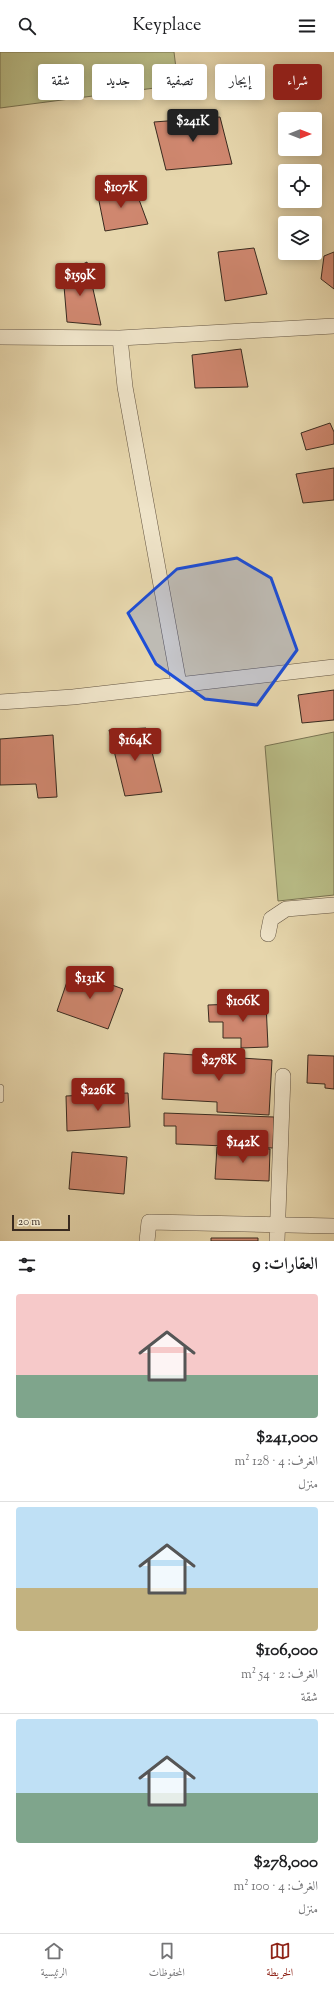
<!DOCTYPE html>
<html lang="ar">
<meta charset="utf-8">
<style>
body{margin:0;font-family:"Sorts Mill Goudy",Amiri,serif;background:#f6f6f6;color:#202124;direction:rtl;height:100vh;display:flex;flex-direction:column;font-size:15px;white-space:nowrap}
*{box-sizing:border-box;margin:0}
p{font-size:13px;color:#757577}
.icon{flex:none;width:22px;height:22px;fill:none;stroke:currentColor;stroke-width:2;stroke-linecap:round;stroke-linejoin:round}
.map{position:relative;height:1189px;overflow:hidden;direction:ltr}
.details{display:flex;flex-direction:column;background:#fff;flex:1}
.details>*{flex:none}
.guide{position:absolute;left:12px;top:12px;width:310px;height:36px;direction:rtl;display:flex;gap:8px}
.needle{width:26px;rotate:90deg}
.fabs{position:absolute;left:278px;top:60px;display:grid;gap:8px}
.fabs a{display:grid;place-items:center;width:44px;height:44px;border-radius:4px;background:#fff;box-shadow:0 2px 10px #0003;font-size:20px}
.scale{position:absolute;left:12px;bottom:10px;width:58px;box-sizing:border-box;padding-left:4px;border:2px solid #392a1f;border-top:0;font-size:11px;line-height:14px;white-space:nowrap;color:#392a1f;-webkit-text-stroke:3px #efe4c9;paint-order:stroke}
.price{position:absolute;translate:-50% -34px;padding:0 9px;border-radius:4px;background:#8f2418;color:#fff;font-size:13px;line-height:26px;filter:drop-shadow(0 1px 2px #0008)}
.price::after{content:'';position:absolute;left:50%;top:24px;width:12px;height:9px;margin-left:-6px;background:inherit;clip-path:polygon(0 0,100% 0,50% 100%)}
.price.selected{background:#222;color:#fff}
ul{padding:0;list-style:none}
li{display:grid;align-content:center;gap:8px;height:212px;padding:0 16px}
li+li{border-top:1px solid #e0e0e0}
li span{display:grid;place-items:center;height:124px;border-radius:4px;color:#555}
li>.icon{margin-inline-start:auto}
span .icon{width:72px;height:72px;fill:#fffc;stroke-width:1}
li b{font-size:17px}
h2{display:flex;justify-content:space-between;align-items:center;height:48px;padding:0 16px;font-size:17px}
.tag{padding:0 14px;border-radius:4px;background:#fff;box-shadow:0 2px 10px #0003;font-size:14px;line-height:36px}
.tag.selected{background:#8f2418;color:#fff}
header{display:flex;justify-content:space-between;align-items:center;height:52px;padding:0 16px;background:#fff;font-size:18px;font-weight:600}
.menu{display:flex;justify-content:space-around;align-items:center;height:56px;border-top:1px solid #e0e0e0;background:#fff;font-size:11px;color:#757577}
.menu a{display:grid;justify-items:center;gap:2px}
.menu .selected{color:#8f2418}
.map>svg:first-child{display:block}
</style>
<header><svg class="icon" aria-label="menu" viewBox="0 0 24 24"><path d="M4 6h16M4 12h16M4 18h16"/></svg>Keyplace<svg class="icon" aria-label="search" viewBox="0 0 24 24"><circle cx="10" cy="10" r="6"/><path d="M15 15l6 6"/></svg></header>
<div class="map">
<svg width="334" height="1189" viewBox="0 0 334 1189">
<rect width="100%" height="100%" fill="#e6d6ac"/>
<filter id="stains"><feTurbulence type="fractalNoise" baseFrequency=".005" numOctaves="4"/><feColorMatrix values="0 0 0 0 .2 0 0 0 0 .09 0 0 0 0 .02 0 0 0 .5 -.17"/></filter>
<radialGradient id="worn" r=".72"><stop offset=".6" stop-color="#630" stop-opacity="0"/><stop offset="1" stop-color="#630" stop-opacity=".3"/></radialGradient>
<path fill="#b9bd87" stroke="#797453" d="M0,0H174L178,33L0,56Z
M334,680V843L278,849L265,694Z"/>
<path fill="#cf876f" stroke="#392a1f" d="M220,65L232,112L166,118L154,70Z
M134,134L148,172L105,179L97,139Z
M254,196L267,242L225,249L218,200Z
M334,200V237L321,227L324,204Z
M87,210L101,273L67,270L63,222Z
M241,297L248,335L195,336L192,303Z
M330,371L334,380V392L306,398L301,381Z
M334,416V448L303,451L296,422Z
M334,638V668L302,671L298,643Z
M146,676L162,740L125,744L109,678Z
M53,683L57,745L38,746L36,732L0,733V687Z
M71,918L123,937L108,977L57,959Z
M266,951L268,995L241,996V986H223V970H209L208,953Z
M164,1001L272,1008L269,1063L217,1060V1050L162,1047Z
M308,1003L334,1004V1037L325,1036V1032L307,1031Z
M128,1041L130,1075L67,1079L66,1044Z
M164,1061L274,1065L273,1096L176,1092V1074H164Z
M217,1095L270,1097L269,1129L215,1127Z
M72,1100L127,1105L124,1142L69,1137Z
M211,1186H258V1189H211Z"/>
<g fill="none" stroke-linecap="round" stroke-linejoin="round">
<defs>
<path id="lane" d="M0,1036V1047"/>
<path id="street" d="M0,285L120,286L125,335L179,632
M120,286L334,274
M0,650L73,645L334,615
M268,882L271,867L286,857L334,853
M147,1189L149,1170L334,1174
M277,1189L283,1024"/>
</defs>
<use href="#lane" stroke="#645542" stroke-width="8"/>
<use href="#street" stroke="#645542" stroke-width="16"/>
<use href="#lane" stroke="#efe4c9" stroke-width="7"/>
<use href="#street" stroke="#efe4c9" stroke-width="15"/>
</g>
<path fill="#1d4ed8" fill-opacity="0.2" stroke="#1d4ed8" stroke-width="3" stroke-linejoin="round" d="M237,506L271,526L297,598L257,653L205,647L156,612L128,561L177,517Z"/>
<rect width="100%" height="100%" filter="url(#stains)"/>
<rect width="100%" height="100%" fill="url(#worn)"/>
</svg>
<div class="fabs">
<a><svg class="needle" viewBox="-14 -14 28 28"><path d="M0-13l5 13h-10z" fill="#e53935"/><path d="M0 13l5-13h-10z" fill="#757577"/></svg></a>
<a><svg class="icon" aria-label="locate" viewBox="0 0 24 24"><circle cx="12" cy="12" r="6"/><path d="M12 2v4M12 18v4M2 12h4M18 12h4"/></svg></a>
<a><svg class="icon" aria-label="layers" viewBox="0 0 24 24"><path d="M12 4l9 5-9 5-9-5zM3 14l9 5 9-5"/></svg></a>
</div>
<div class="scale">20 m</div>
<b class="price selected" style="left:193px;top:91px">$241K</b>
<b class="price" style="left:121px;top:157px">$107K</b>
<b class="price" style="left:80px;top:245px">$159K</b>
<b class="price" style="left:135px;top:710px">$164K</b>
<b class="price" style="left:90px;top:948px">$131K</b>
<b class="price" style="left:243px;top:971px">$106K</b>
<b class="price" style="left:219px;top:1030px">$278K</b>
<b class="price" style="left:98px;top:1060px">$226K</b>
<b class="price" style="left:243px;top:1112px">$142K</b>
<div class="guide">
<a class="tag selected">شراء</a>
<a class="tag">إيجار</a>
<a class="tag">تصفية</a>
<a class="tag">جديد</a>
<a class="tag">شقة</a>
</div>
</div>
<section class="details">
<h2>العقارات: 9<svg class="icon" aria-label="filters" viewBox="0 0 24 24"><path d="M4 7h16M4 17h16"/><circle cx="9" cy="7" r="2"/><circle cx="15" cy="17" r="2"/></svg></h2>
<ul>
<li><span style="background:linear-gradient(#f6c9c9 65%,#7fa58c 0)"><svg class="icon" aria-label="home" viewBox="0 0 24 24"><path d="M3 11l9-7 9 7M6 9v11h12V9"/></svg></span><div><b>$241,000</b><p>الغرف: 4 · 128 m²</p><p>منزل</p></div></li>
<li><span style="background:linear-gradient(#bfe0f5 65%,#c2b280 0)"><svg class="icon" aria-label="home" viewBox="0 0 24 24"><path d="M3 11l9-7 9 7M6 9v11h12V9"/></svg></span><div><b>$106,000</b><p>الغرف: 2 · 54 m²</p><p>شقة</p></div></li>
<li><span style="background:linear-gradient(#bfe0f5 60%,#7fa58c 0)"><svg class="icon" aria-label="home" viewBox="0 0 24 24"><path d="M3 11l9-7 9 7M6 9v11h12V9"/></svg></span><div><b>$278,000</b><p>الغرف: 4 · 100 m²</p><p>منزل</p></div></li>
</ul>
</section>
<nav class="menu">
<a class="selected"><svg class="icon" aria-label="map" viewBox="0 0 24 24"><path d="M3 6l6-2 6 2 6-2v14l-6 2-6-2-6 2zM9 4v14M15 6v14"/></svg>الخريطة</a>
<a><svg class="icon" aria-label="saved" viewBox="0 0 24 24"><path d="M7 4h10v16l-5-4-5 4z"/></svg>المحفوظات</a>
<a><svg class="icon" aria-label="home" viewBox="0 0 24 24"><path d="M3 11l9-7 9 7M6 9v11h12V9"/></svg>الرئيسية</a>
</nav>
